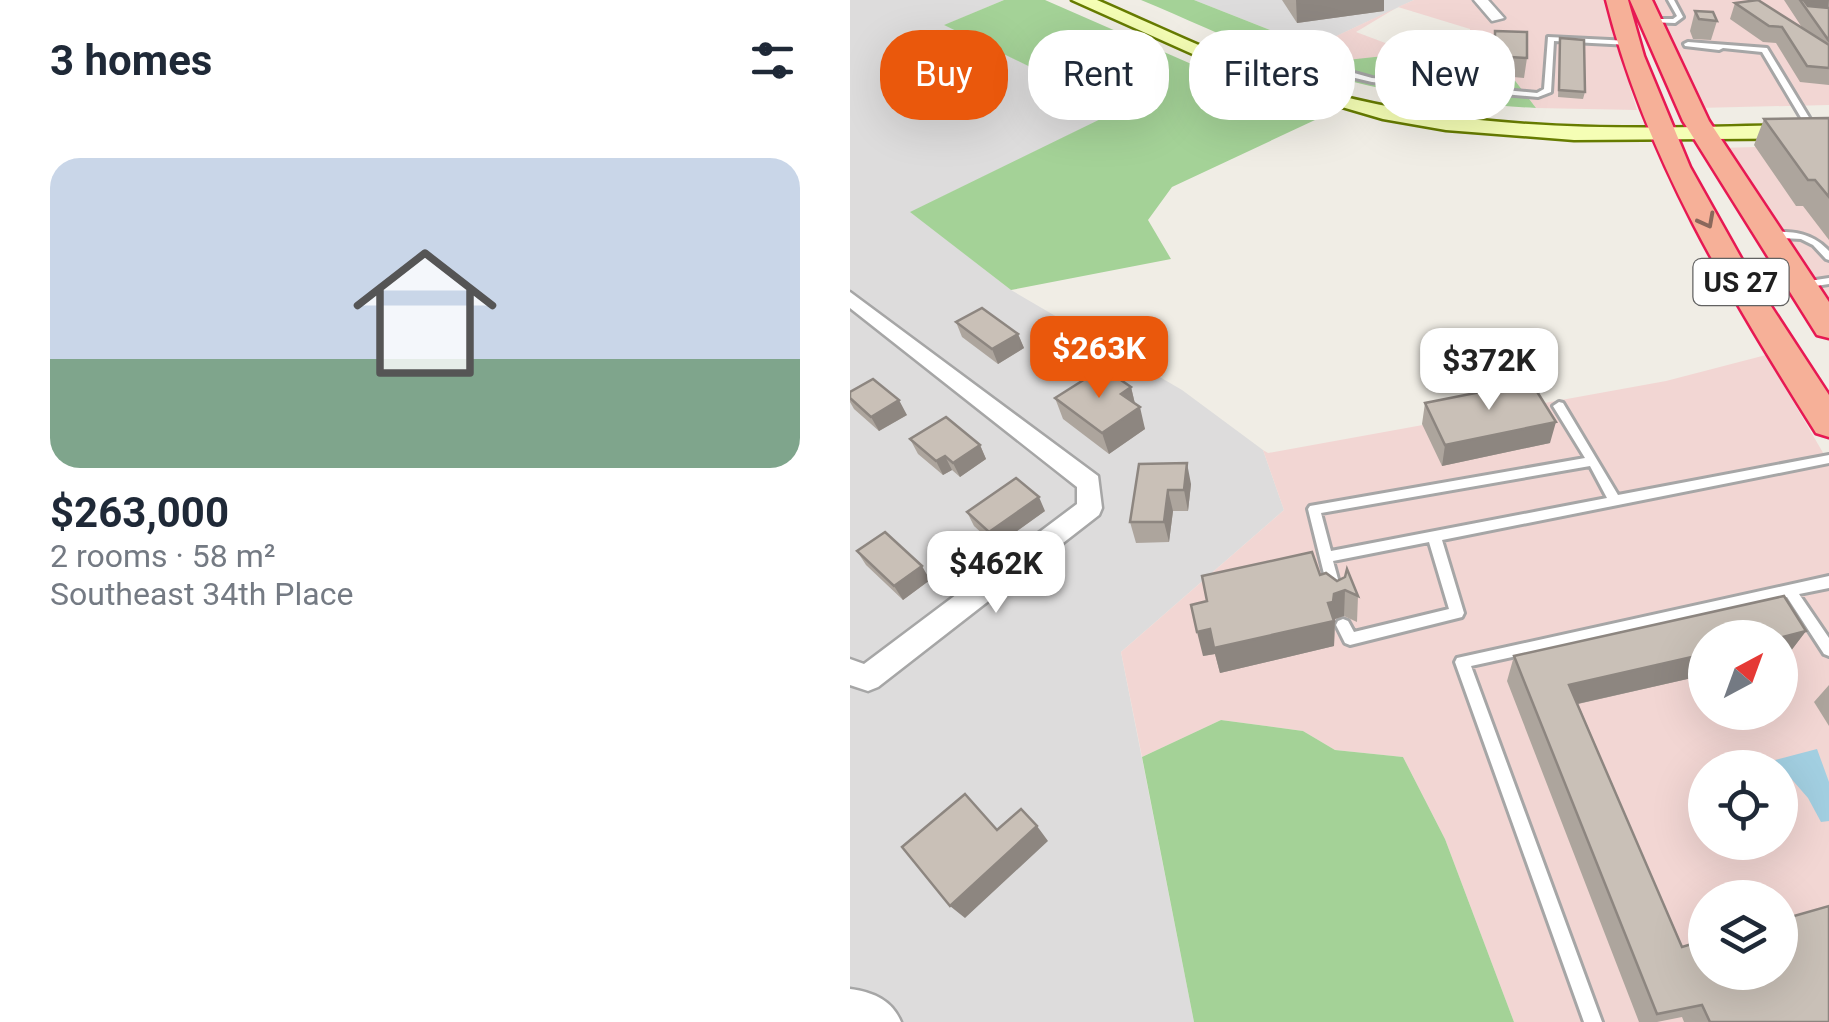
<!DOCTYPE html>
<meta charset="utf-8">
<style>
body{margin:0;font-family:Roboto,sans-serif;background:#f6f6f7;color:#1f2937;height:100vh;display:flex;flex-direction:column;font-size:38px;white-space:nowrap}
*{box-sizing:border-box;margin:0}
p{font-size:32px;color:#747a83}
.icon{flex:none;width:55px;height:55px;fill:none;stroke:currentColor;stroke-width:2;stroke-linecap:round;stroke-linejoin:round}
.map{position:relative;flex:1;overflow:hidden}
.details{display:flex;flex-direction:column;background:#fff;width:850px}
.details>*{flex:none}
.hud{position:absolute;left:30px;top:30px;width:798px;height:90px;display:flex;gap:20px}
.needle{width:65px;rotate:41deg}
.controls{position:absolute;left:838px;top:620px;display:grid;gap:20px}
.controls a{display:grid;place-items:center;width:110px;height:110px;border-radius:50%;background:#fff;box-shadow:0 10px 40px #0002;font-size:50px}
.price{position:absolute;translate:-50% -85px;padding:0 22px;border-radius:20px;background:#fff;color:#222;font-size:32px;line-height:65px;filter:drop-shadow(0 2px 5px #0008)}
.price::after{content:'';position:absolute;left:50%;top:60px;width:30px;height:22px;margin-left:-15px;background:inherit;clip-path:polygon(0 0,100% 0,50% 100%)}
.price.active{background:#ea580c;color:#fff}
ul{padding:0;list-style:none}
li{display:grid;align-content:center;gap:20px;height:530px;padding:0 50px}
li span{display:grid;place-items:center;height:310px;border-radius:30px;color:#555}
li>.icon{margin-inline-start:auto}
span .icon{width:180px;height:180px;fill:#fffc;stroke-width:1}
li b{font-size:42px}
h2{display:flex;justify-content:space-between;align-items:center;height:120px;padding:0 50px;font-size:42px}
.tag{padding:0 35px;border-radius:40px;background:#fff;box-shadow:0 10px 40px #0002;font-size:35px;line-height:90px}
.tag.active{background:#ea580c;color:#fff}
main{display:flex;flex:1;min-height:0}
.map>svg:first-child{display:block}
</style>
<main>
<section class="details">
<h2>3 homes<svg class="icon" aria-label="filters" viewBox="0 0 24 24"><path d="M4 7h16M4 17h16"/><circle cx="9" cy="7" r="2"/><circle cx="15" cy="17" r="2"/></svg></h2>
<ul>
<li><span style="background:linear-gradient(#c9d6e8 65%,#7fa58c 0)"><svg class="icon" aria-label="home" viewBox="0 0 24 24"><path d="M3 11l9-7 9 7M6 9v11h12V9"/></svg></span><div><b>$263,000</b><p>2 rooms · 58 m²</p><p>Southeast 34th Place</p></div></li>
</ul>
</section>
<div class="map">
<svg width="979" height="1022" viewBox="0 0 979 1022">
<rect width="100%" height="100%" fill="#f0ede5"/>
<path fill="#dddcdc" d="M0,0H154L95,25L270,110L61,212L161,290L332,390L413,450L434,510L271,652L344,1022H0Z
M344,0H564L463,47Z"/>
<path fill="#f2d6d3" fill-rule="evenodd" d="M564,0H753L787,110L686,108L637,44L592,49L620,33V29L548,7Z
M800,0H937L979,62V105L847,108Z
M546,8L506,32L562,53L468,64L463,47Z
M979,145V313L870,148Z
M916,355L979,463V1022H664L595,839L553,757L485,750L453,731L371,720L292,757L271,652L434,510L413,450L418,453L816,381ZM855,638H930V712H855ZM855,768H930V842H855ZM855,898H930V972H855Z"/>
<path fill="#a4d297" d="M154,0H195L394,87L480,113L322,187L298,220L321,259L161,290L60,212L269,110L94,25Z
M291,0H344L463,47L469,63L562,53L580,56L592,49L637,44L686,108C606,104 522,91 446,65C393,46 342,21 291,0Z
M371,720L453,731L485,750L553,757L595,839L664,1022H344L292,757Z"/>
<path fill="#a2cfe1" d="M967,749L979,782V821L971,822L958,798L925,760Z"/>
<g fill="none" stroke-linecap="round" stroke-linejoin="round">
<defs>
<path id="service" d="M818,0H824L833,17L825,23L797,22L796,21L799,19H823L827,16Z
M698,37L780,41L784,43L780,45L704,41L701,92L688,97L595,89L588,110L584,112L580,110L587,88L522,82L480,72L427,51L388,68L381,66L427,46L486,68L522,78L594,84L610,61H613L617,63L601,85L687,93L694,89Z
M838,42L917,48L960,119L953,121L912,52L873,48L869,50L835,46L834,44Z
M920,232C944,231 962,233 979,251V260L976,259L963,245L951,239L917,237V233Z
M979,278V284L952,288L947,285L952,282Z
M709,402L713,403L768,495L979,455V463L592,540L614,613L612,617L500,645L495,643L486,625L488,621L493,619L498,621L504,632L599,609L579,542L483,561L491,590L489,594L484,596L479,594L458,509L460,506L735,458L703,406ZM740,466L757,498L481,551L471,513Z
M979,576V588L949,594L979,638V656L974,654L937,597L621,666L752,1022H734L605,662L607,658Z"/>
<path id="minor" d="M624,0H638L654,18L642,21Z
M0,292L248,476L252,508L249,515L28,687L18,691L0,685V659L14,664L227,504V487L0,308Z
M0,989C23,992 42,1000 51,1022H0Z"/>
<path id="secondary" d="M222,0H247C323,33 399,71 480,93C642,137 812,128 979,124V138L724,140L596,130L533,119L403,81Z"/>
<path id="trunk" d="M756,0H778L794,56L840,167L900,274L979,395V437L966,433C880,295 796,160 756,0Z
M780,0H802L859,121L979,302V338L967,335L833,121Z"/>
</defs>
<use href="#service" stroke="#a6a6a6" stroke-width="6"/>
<use href="#minor" stroke="#a6a6a6" stroke-width="5"/>
<use href="#secondary" stroke="#677c00" stroke-width="5"/>
<use href="#trunk" stroke="#e71953" stroke-width="5"/>
<use href="#service" fill="#fff" fill-rule="evenodd"/>
<use href="#minor" fill="#fff" fill-rule="evenodd"/>
<use href="#secondary" fill="#f5feb5" fill-rule="evenodd"/>
<use href="#trunk" fill="#f6b098" fill-rule="evenodd"/>
</g>
<path fill="#ada59d" d="M432,0H534V11L447,23Z
M934,0H979V85L950,82L926,43L913,42L880,19L885,3L953,29Z
M845,11L867,21L861,40L843,39L840,31Z
M645,31L677,58L674,78L642,75L643,51Z
M710,38L735,92L733,99L708,97Z
M979,118V240L953,206H946L904,145L914,119Z
M106,322L168,334L174,348L148,364L112,337Z
M252,380L281,387L285,404L295,429L259,454L213,419L205,398Z
M0,392L57,415L29,431L4,409L0,402Z
M575,403L700,443L592,466L572,424Z
M60,439L130,445L136,459L110,477L102,470L93,475L68,454Z
M289,464L341,484L338,511H323L319,542L286,543L280,522Z
M195,511L146,546L124,526L117,512Z
M7,551L80,580L53,600L16,565Z
M470,575L508,596L507,622L494,616L485,619L484,646L370,673L365,654L353,656L357,601Z
M934,596L956,631L937,656L930,658V638H855V675L728,704L832,947L855,940V972H930V920L979,906V1022H834L832,1017L807,1022H789L657,681L664,656Z
M979,685V726L964,702Z"/>
<path fill="#8d8680" d="M446,0H534V11L447,23Z
M964,0H979L978,10L961,15L955,2Z
M168,334L174,348L148,364L142,349Z
M281,387L286,408L271,394Z
M49,400L57,415L29,431L21,417Z
M290,407L295,429L259,454L252,433Z
M706,422L700,443L592,466L595,445Z
M130,445L136,459L110,477L103,463Z
M95,456L102,470L93,475L86,461Z
M337,463L341,484L338,511L334,490Z
M318,490L323,511L319,542L314,522Z
M189,497L195,511L146,546L139,532Z
M72,566L80,580L53,600L44,586Z
M495,590L494,616L485,619L484,646L370,673L365,654L353,656L347,632L478,603L484,594Z
M956,631L937,656L930,658V638Z
M855,654V675L709,708L719,685Z
M187,826L198,841L115,918L100,906Z"/>
<path fill="#c9c0b7" stroke="#8d8680" stroke-width="2.5" d="M908,0L979,45V68L957,66L932,27L919,26L885,3Z
M950,0H964L955,2L958,6L979,8V41Z
M845,11L863,12L867,21L849,19Z
M645,31L677,32V58L645,56Z
M710,38L734,40L735,92L709,90Z
M979,118V197L965,180H958L914,119Z
M132,308L168,334L142,349L106,322Z
M243,374L252,380L262,374L281,387L271,394L290,407L252,433L205,398Z
M23,379L49,400L21,417L0,398V392Z
M681,382L706,422L595,445L575,403Z
M96,417L130,445L103,463L95,456L86,461L60,439Z
M337,463L334,490H318L314,522H280L289,464Z
M166,478L189,497L139,532L117,512Z
M35,532L72,566L44,586L7,551Z
M462,552L470,575L476,573L487,581L495,577L497,569L508,596L495,590L484,594L483,602L478,603L484,621L364,648L360,629L347,632L341,605L357,601L352,576Z
M934,596L956,631L929,638H855V654L719,685L832,947L855,940V972H930V920L979,906V1022H860L852,1005L807,1014L664,656Z
M115,794L147,830L171,809L187,826L100,906L52,847Z"/>
<defs><path id="oneway-chevron" d="M-2-3.5L2.5 0L-2 3.5" fill="none" stroke-width="1.6" stroke-linecap="round" stroke-linejoin="round" transform="scale(2.5)"/></defs>
<use stroke="#8a685c" href="#oneway-chevron" transform="translate(857 221) rotate(62)"/>
<g text-anchor="middle" stroke-width="10" stroke-linejoin="round" paint-order="stroke">
<rect fill="#fff" stroke="#626262" stroke-width="2.5" x="843.5" y="259" width="95" height="46" rx="8"/>
<g font-size="28" font-weight="bold" fill="#1f1f1f">
<text x="891" y="292">US 27</text>
</g>
</g>
</svg>
<div class="controls">
<a><svg class="needle" viewBox="-14 -14 28 28"><path d="M0-13l5 13h-10z" fill="#e53935"/><path d="M0 13l5-13h-10z" fill="#747a83"/></svg></a>
<a><svg class="icon" aria-label="locate" viewBox="0 0 24 24"><circle cx="12" cy="12" r="6"/><path d="M12 2v4M12 18v4M2 12h4M18 12h4"/></svg></a>
<a><svg class="icon" aria-label="layers" viewBox="0 0 24 24"><path d="M12 4l9 5-9 5-9-5zM3 14l9 5 9-5"/></svg></a>
</div>
<b class="price active" style="left:249px;top:401px">$263K</b>
<b class="price" style="left:639px;top:413px">$372K</b>
<b class="price" style="left:146px;top:616px">$462K</b>
<div class="hud">
<a class="tag active">Buy</a>
<a class="tag">Rent</a>
<a class="tag">Filters</a>
<a class="tag">New</a>
</div>
</div>
</main>
